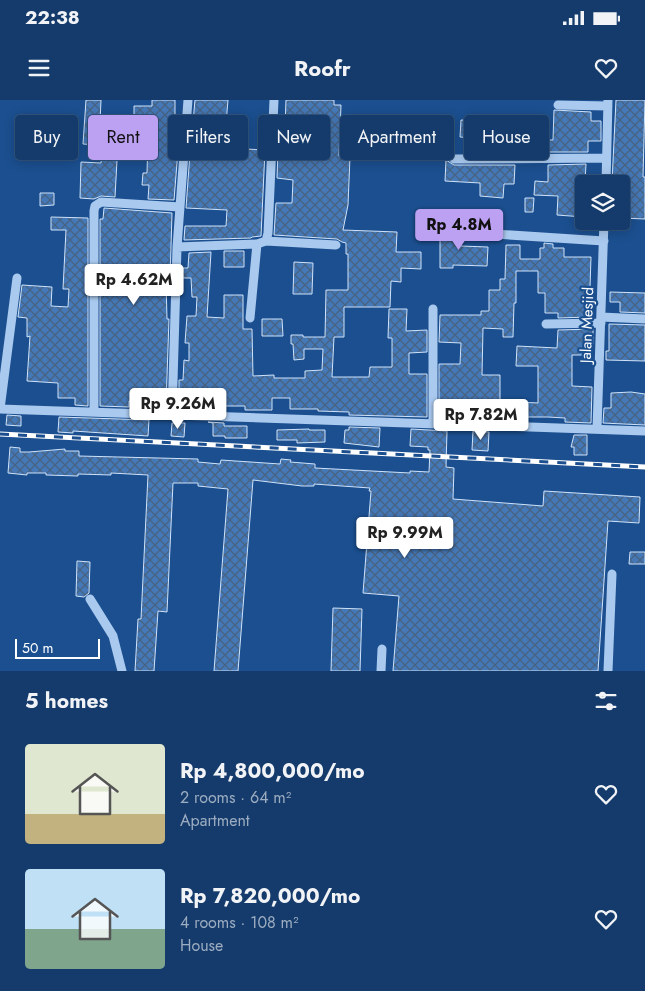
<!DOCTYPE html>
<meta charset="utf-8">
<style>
body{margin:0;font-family:Jost,sans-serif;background:#214673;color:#f1f3f6;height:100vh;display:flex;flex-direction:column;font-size:19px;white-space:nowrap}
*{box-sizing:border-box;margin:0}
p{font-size:16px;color:#9dadc1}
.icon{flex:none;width:28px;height:28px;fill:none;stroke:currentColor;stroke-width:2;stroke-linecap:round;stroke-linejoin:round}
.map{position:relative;height:571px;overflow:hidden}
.drawer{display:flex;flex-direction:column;background:#143b6b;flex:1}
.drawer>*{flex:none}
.top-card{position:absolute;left:15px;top:15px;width:615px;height:45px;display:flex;gap:10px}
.tools{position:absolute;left:575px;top:75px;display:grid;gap:10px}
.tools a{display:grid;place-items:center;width:55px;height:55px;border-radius:5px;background:#143b6b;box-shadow:0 2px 12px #0003,0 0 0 1px #33557e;font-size:25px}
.scale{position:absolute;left:15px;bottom:12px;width:85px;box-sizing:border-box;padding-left:5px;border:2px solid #fff;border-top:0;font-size:14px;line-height:18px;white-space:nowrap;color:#fff;-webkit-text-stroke:4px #1b4f8f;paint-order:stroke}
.price{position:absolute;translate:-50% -42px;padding:0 11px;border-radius:5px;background:#fff;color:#222;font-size:16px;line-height:32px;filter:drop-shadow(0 1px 2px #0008)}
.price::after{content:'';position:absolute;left:50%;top:30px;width:15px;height:11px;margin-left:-8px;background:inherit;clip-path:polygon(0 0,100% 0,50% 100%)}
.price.on{background:#bca0f2;color:#111}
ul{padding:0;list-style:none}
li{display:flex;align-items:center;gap:15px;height:125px;padding:0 25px}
li span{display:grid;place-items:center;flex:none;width:140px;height:100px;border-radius:5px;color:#555}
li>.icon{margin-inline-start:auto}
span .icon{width:60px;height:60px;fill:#fffc;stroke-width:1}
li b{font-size:21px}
h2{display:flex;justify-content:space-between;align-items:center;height:60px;padding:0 25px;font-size:21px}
.tag{padding:0 18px;border-radius:5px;background:#143b6b;box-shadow:0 2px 12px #0003,0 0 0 1px #33557e;font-size:18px;line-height:45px}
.tag.on{background:#bca0f2;color:#111}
.status{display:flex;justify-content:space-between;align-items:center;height:35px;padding:0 25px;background:#143b6b;direction:ltr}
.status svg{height:14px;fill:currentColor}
header{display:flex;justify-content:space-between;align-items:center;height:65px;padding:0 25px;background:#143b6b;font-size:22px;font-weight:700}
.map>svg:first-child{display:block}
</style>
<div class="status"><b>22:38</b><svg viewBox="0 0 49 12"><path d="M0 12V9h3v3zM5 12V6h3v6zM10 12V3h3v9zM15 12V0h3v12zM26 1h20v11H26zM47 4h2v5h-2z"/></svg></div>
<header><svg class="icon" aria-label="menu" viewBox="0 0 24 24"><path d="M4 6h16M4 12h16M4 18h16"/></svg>Roofr<svg class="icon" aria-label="heart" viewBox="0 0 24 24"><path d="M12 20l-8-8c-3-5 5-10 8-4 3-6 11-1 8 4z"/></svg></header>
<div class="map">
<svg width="645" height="571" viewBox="0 0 645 571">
<defs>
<pattern id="building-cross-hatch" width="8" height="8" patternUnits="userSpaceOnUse" patternTransform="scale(1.25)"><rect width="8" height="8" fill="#4478b7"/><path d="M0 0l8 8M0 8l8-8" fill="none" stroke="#486282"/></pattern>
</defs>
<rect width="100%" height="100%" fill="#1b4f8f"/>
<path fill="url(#building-cross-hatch)" stroke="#cfe3fa" d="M86,0H101L99,45L83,44Z
M152,0H175V38H179L174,100L148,99L149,85H142L143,73H147L148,39H143V33H134V6H152Z
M195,0H228L226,24L193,22Z
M286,0H334V5H341L339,56L350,57L348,105L343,130L397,132L396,152H421V169L401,168V182L391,181L390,207H344V237H334L332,277H369L370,267H392V238H388L389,209H407L406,231L427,230V252L409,253V274H427V317L349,315V312L318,311V309H290V298H272V310H245V306H224V310H207V308L183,309V306H179V280H183L184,260L189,261V243H185L187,216H196L197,197H192L191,178H182L183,168H188L189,153L211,152L207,217L224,218V195H243V229H252L253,276L274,275V278H305V271L322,270L323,249H304V259L294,260L293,244H291V235H303V237H325L326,190H348V154H346V143L342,142L337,139L274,135L276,103H292L293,80L277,78L278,51H284Z
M616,0H645L643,77H645V119L621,118V84L612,82Z
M554,10L591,12V21H601V41H588V52H544L545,40H553Z
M461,20L533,24L532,42L497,39L496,52L473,53L474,38L460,37Z
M191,39L228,41L227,48L265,50L261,136L252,137L251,138L184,140L185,126H226L227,110L186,108Z
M103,41L118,42L115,97L101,96L94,99L80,98L81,62L101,63Z
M446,60L454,65H515L514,84H504L503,98L480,96V83L445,81Z
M586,64L585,82H584V117L557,115L558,96L534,95L535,81L548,82V65Z
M40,93H54V105L40,106Z
M525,98H534L533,112H525Z
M104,108L172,113L170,181H166L167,219H169L166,305L153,304V301H129V307L100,306V119H103Z
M51,117L88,118V306L75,305V298H58V283L27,281L30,236L27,237V218L18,217L22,185L52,187L51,206L68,207L69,189H63L66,130H51Z
M440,128H458L457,132L461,138V146L488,147L487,166L453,165V168H440Z
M544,143L553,144V148H564V157H591L589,217L558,218V213H545V193H538V171H516V203H514L513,237H503V229L483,228L482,275H500V301L538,303V266H516L517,246L557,248L558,230L593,229V244H584L583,255H572V286L592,287L591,323L565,322V318L548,317H502V320L474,319L475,310H457V318H439V264H460L461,243L439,242L440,215H481V211H489V190H500V179H505L506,145H520V159H540V148H544Z
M224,151H244V167H224Z
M294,162L313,163L312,194H293Z
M610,192L645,193V213L620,212V202H610Z
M262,219H282L283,236H262Z
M609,224L645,225V261L606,260V251H609Z
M631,292L645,294V325L603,323L604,308H611V293Z
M7,315L21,316V326L6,325Z
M59,317L149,320L148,336L73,331V333L58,332Z
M208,322L224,323V326H247V338H225V336H213V323Z
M172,323H185L184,337L171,336Z
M349,327L380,328L379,347L344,343L345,330H349Z
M309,329V330H325V342L297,343V340H277V330Z
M411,329L447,331L446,367L454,368L453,399L543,406L544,391L640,397L639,423L608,421L598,571H393L399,496L363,493L371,391H369L370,388L314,384V386H302L253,380L238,571H214L228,389L198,386V383H173L167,512L158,511L154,571H135L138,519H141L148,375L111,373V375L78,374V376L46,375V373H27V375L8,373L10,347L20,348V352H29L65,349V351H79V356L198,359V362L220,364L221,360L280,364L281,359L291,360L290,362L315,364V368L410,373V371L429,372L430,350H428V347L410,346Z
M473,331L489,332L488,351L472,350Z
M574,335H587V355H574V347H571Z
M630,452H645V464H629Z
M77,461L90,462L89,493L84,497L76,496Z
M333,508L362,509L360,571H331Z"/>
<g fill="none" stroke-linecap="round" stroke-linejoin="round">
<path stroke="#a9c9ee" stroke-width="9" d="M558,5L608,6
M454,59L606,58
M606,84L608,0
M463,132L604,141
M266,141L336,145
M177,147L257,144L266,141L268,133L274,0
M17,178L0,309L645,331
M433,209V323
M601,217L645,219
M250,218L257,144
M546,224L601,223
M94,312V111L95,106L101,102L180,107
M172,315L177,147L188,0
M597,329L604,121
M90,499L113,536L122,571
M381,571L382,549
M608,571L612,474"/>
<defs>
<path id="rail" d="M0,334L645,367"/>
</defs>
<use href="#rail" stroke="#fff" stroke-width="5"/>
<use href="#rail" stroke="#1b4f8f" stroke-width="3" stroke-dasharray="9" stroke-linecap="butt"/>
</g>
<g text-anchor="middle" stroke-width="4.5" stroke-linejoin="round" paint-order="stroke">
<g font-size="15" fill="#fff" stroke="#1b4f8f">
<text transform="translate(587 225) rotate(-88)" y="5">Jalan Mesjid</text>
</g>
</g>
</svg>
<div class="tools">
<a><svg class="icon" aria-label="layers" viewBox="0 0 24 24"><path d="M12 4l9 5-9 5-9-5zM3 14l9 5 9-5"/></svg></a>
</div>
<div class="scale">50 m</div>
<b class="price on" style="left:459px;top:151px">Rp 4.8M</b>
<b class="price" style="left:134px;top:206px">Rp 4.62M</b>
<b class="price" style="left:178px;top:330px">Rp 9.26M</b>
<b class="price" style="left:481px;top:341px">Rp 7.82M</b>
<b class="price" style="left:405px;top:459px">Rp 9.99M</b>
<div class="top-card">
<a class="tag">Buy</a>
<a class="tag on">Rent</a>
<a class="tag">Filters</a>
<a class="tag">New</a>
<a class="tag">Apartment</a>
<a class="tag">House</a>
</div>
</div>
<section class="drawer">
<h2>5 homes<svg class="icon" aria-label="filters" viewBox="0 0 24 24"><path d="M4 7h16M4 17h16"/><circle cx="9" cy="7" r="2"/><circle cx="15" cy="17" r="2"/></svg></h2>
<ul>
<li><span style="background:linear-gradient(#dfe7d0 70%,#c2b280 0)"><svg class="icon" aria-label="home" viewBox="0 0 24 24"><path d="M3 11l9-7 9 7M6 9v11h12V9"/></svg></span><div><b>Rp 4,800,000/mo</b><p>2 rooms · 64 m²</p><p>Apartment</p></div><svg class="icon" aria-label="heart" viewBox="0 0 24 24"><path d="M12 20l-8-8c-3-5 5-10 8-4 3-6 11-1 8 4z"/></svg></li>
<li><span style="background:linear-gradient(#bfe0f5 60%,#7fa58c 0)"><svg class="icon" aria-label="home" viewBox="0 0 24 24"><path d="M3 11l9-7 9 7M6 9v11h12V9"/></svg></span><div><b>Rp 7,820,000/mo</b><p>4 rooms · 108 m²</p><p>House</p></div><svg class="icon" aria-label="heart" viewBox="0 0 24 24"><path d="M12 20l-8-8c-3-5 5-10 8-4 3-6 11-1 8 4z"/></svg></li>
</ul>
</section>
